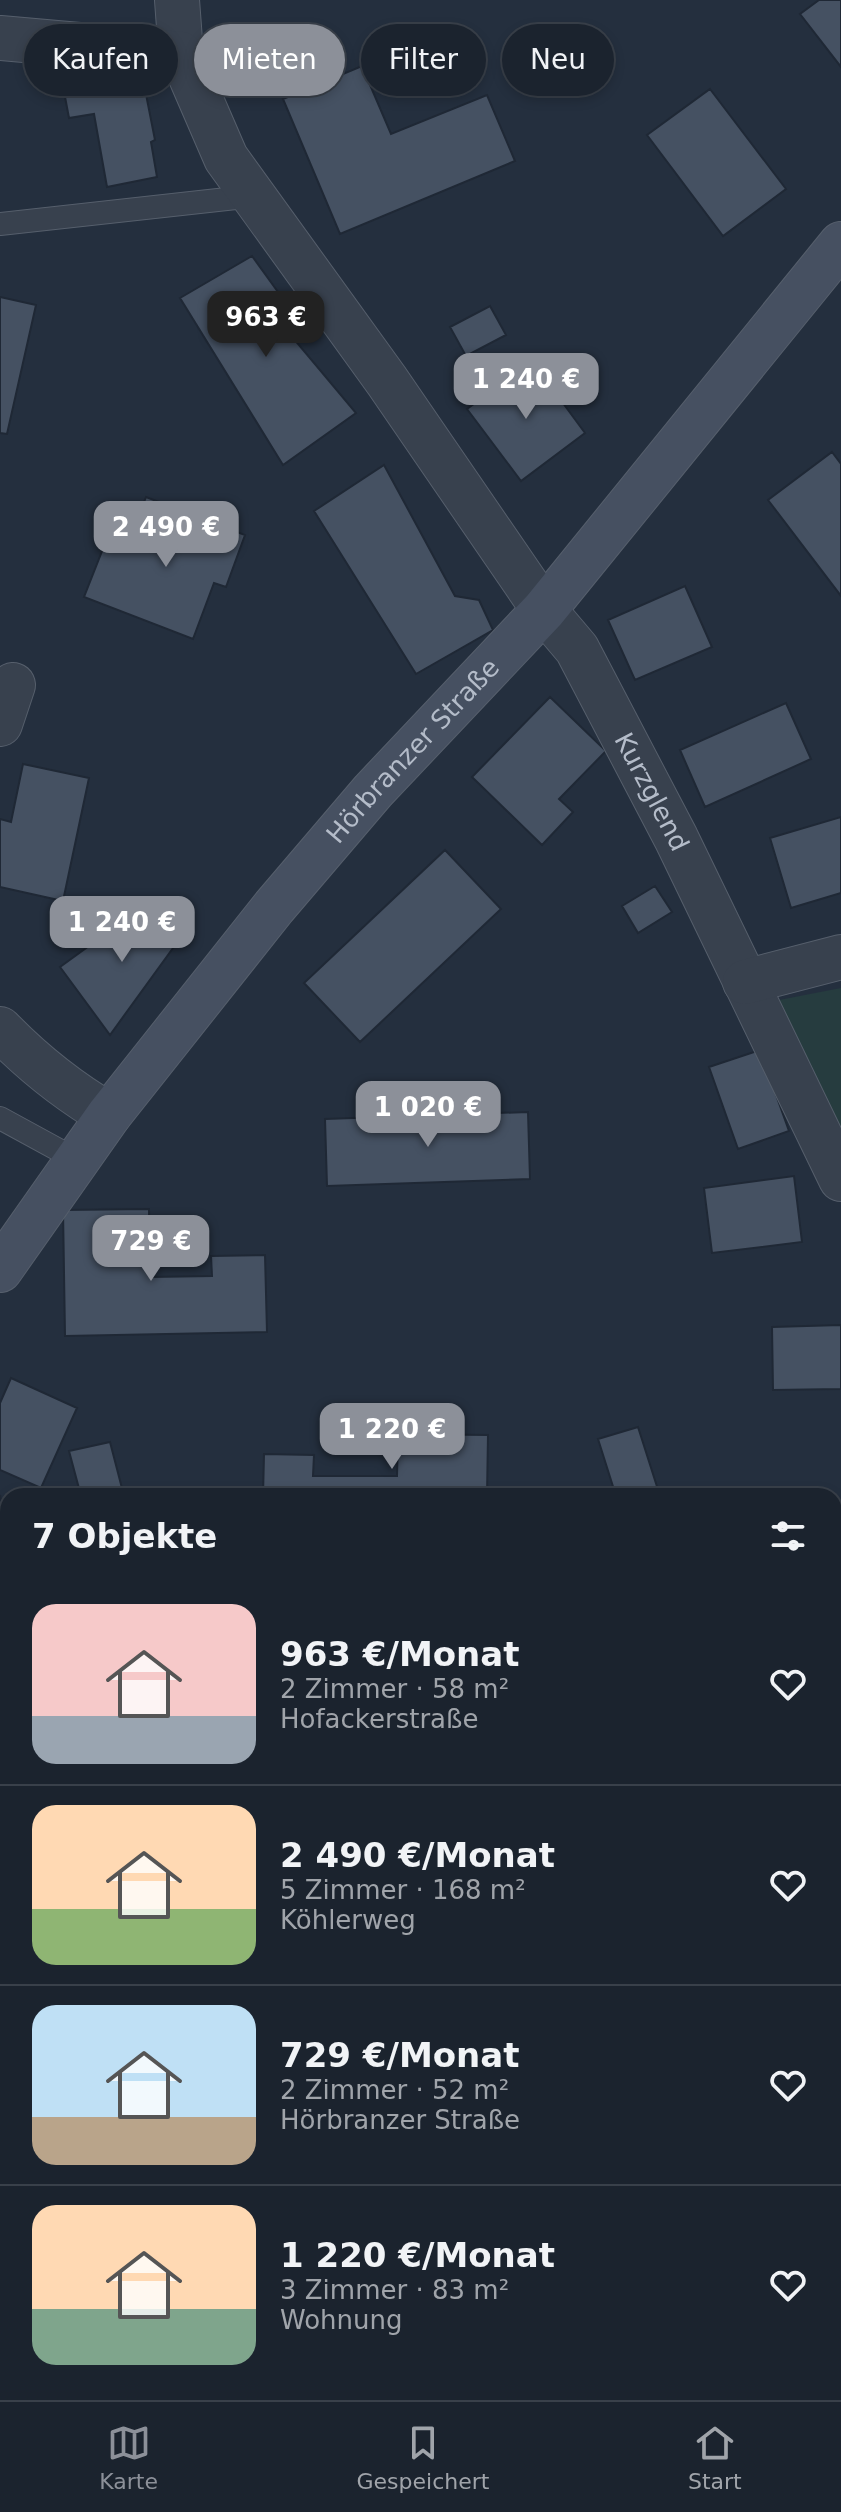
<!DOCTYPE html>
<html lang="de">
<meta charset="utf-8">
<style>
body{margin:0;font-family:"DejaVu Sans",sans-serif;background:#242b36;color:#f1f3f6;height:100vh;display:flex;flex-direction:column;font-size:30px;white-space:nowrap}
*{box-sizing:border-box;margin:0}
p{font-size:26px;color:#a0a4aa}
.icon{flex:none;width:44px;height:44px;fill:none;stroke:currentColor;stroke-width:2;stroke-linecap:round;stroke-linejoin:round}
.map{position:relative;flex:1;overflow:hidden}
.side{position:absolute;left:0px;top:1488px;width:842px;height:912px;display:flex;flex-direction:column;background:#1b232e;border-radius:24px 24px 0 0;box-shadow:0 4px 12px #0003,0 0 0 2px #39404a}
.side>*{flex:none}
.banner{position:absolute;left:24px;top:24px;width:794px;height:72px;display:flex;gap:16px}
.price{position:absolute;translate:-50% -68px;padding:0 18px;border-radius:16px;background:#8c9099;color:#fff;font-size:26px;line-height:52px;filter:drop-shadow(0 2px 4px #0008)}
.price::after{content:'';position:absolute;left:50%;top:48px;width:24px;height:18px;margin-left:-12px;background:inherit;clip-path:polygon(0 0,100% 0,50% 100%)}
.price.on{background:#222;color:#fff}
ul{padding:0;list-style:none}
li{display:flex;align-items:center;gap:24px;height:200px;padding:0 32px}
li+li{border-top:2px solid #39404a}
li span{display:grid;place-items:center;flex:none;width:224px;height:160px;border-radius:24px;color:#555}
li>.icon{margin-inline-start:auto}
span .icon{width:96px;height:96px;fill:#fffc;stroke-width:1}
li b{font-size:34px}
h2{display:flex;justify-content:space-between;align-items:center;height:96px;padding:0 32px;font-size:34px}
.chip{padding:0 28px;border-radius:36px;background:#1b232e;box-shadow:0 4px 12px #0003,0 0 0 2px #39404a;font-size:28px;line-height:72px}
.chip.on{background:#8c9099;color:#fff}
.dock{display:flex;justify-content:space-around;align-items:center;height:112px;border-top:2px solid #39404a;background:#1b232e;font-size:22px;color:#a0a4aa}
.dock a{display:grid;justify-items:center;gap:4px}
.dock .on{color:#8c9099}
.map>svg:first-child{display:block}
</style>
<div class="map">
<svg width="841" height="2400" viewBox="0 0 841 2400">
<rect width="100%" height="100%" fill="#242f3e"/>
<path fill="#263c3f" d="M841,988V1136L774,1001Z"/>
<path fill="#455162" stroke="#1f2835" stroke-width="2" d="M819,0H841V67L800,14Z
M362,66L391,134L487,95L515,161L340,234L283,99Z
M111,73L114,90L144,84L155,140L151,142L157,177L107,187L94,114L69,118L62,81Z
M710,89L786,189L723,236L647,135Z
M252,256L291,310L288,332L356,413L283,465L180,298Z
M0,297L36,305L7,434L0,433Z
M490,306L506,335L466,356L450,327Z
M532,361L585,433L521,481L467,409Z
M832,452L841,464V596L768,500Z
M384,465L455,596L479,600L493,630L416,674L314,511Z
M146,497L245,535L226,587L214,583L193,639L84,597L108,536L141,548L149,528L136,523Z
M685,586L712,647L635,680L608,620Z
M550,697L606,751L559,799L573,812L542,845L472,777Z
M786,703L811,759L705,807L680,750Z
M23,764L89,778L63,901L0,887V819L11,822Z
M841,817V893L791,908L770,838Z
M445,850L501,909L360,1042L304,983Z
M655,886L672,912L638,933L622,906Z
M151,901L181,937L110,1035L60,967Z
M760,1050L789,1131L738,1149L709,1067Z
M528,1112L530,1179L327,1186L325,1119Z
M794,1176L802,1242L712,1253L704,1188Z
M149,1209L150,1277L212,1276L211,1256L265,1255L267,1332L65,1336L63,1210Z
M841,1325V1389L773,1390L772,1327Z
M11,1378L77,1408L41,1488L0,1470V1403Z
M638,1427L660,1496H616L598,1439Z
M398,1434L488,1435L487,1496H263L264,1454L314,1455L313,1476H397Z
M110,1442L124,1496H81L69,1451Z
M0,1495L5,1530L8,1529V1615L0,1616Z
M0,1722H8V1900L0,1903Z
M841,1738V1805L834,1808V1741Z
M0,2214L8,2219V2297L0,2294Z
M184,2392H444L442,2400H221Z
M503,2392H619L620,2400H502Z
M693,2392H776L774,2400H692Z"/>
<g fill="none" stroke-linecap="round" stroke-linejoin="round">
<defs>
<path id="lane" d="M0,224L254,196
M0,1118L77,1160"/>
<g id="street">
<path d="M177,0L181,54"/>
<path id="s1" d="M0,38L181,54L226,158L387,381L544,610L577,649L676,838L841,1179"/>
<path d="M0,724L13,685"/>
<path d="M745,982L841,957"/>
<path d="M0,1029C33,1063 68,1091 109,1115"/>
<path d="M834,1705L841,1703"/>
<path d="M0,2390L36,2400"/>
<path d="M664,2392V2400"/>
<path d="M468,2400L470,2392"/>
</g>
<g id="secondary">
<path id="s2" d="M0,1270L109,1115L274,907L373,791L544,610L841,244"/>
</g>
</defs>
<use href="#lane" stroke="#565f6c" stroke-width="24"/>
<use href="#street" stroke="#565f6c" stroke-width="46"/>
<use href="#secondary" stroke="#565f6c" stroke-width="46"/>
<use href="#lane" stroke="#38414e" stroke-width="22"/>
<use href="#street" stroke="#38414e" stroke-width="44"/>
<use href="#secondary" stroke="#465061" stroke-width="44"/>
</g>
<g text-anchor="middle" stroke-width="6" stroke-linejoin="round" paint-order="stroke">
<g font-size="26" fill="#b4bcc9" stroke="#1d2633">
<text dy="9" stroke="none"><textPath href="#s2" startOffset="664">Hörbranzer Straße</textPath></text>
<text dy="9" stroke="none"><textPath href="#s1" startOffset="1060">Kurzglend</textPath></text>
</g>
</g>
</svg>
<b class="price on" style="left:266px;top:359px">963 €</b>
<b class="price" style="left:526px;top:421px">1 240 €</b>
<b class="price" style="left:166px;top:569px">2 490 €</b>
<b class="price" style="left:122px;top:964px">1 240 €</b>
<b class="price" style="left:428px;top:1149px">1 020 €</b>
<b class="price" style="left:151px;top:1283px">729 €</b>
<b class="price" style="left:392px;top:1471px">1 220 €</b>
<div class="banner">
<a class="chip">Kaufen</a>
<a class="chip on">Mieten</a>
<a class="chip">Filter</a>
<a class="chip">Neu</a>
</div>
<section class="side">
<h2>7 Objekte<svg class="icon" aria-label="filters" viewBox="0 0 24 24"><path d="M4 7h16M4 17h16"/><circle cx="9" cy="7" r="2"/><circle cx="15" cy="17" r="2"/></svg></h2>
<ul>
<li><span style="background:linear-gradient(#f6c9c9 70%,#9aa5b1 0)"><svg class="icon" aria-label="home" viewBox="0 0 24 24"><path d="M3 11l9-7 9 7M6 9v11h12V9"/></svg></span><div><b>963 €/Monat</b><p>2 Zimmer · 58 m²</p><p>Hofackerstraße</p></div><svg class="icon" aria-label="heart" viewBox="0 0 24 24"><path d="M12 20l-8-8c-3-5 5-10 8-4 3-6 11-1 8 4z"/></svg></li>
<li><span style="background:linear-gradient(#ffd9b3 65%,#8fb573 0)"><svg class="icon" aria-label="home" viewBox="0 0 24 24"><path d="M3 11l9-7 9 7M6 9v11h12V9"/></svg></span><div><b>2 490 €/Monat</b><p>5 Zimmer · 168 m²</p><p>Köhlerweg</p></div><svg class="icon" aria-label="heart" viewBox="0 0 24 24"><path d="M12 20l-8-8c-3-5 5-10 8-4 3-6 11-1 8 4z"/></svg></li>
<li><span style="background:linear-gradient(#bfe0f5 70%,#b9a48a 0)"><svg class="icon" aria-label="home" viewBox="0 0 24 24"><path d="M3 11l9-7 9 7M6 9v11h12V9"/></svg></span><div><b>729 €/Monat</b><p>2 Zimmer · 52 m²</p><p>Hörbranzer Straße</p></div><svg class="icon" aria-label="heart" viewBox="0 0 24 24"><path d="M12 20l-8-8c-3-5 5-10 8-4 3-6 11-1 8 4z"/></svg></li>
<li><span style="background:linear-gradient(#ffd9b3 65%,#7fa58c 0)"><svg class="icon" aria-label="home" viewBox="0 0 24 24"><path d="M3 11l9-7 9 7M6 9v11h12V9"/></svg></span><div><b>1 220 €/Monat</b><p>3 Zimmer · 83 m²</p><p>Wohnung</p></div><svg class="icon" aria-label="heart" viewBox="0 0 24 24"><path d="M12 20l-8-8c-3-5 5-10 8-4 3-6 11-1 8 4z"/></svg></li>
</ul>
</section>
</div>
<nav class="dock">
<a class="on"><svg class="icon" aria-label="map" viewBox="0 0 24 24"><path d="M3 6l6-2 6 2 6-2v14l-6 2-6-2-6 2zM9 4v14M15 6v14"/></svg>Karte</a>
<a><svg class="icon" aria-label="saved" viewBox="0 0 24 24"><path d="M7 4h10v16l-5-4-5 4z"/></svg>Gespeichert</a>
<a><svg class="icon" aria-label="home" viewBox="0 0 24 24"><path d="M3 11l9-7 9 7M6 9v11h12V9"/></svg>Start</a>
</nav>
